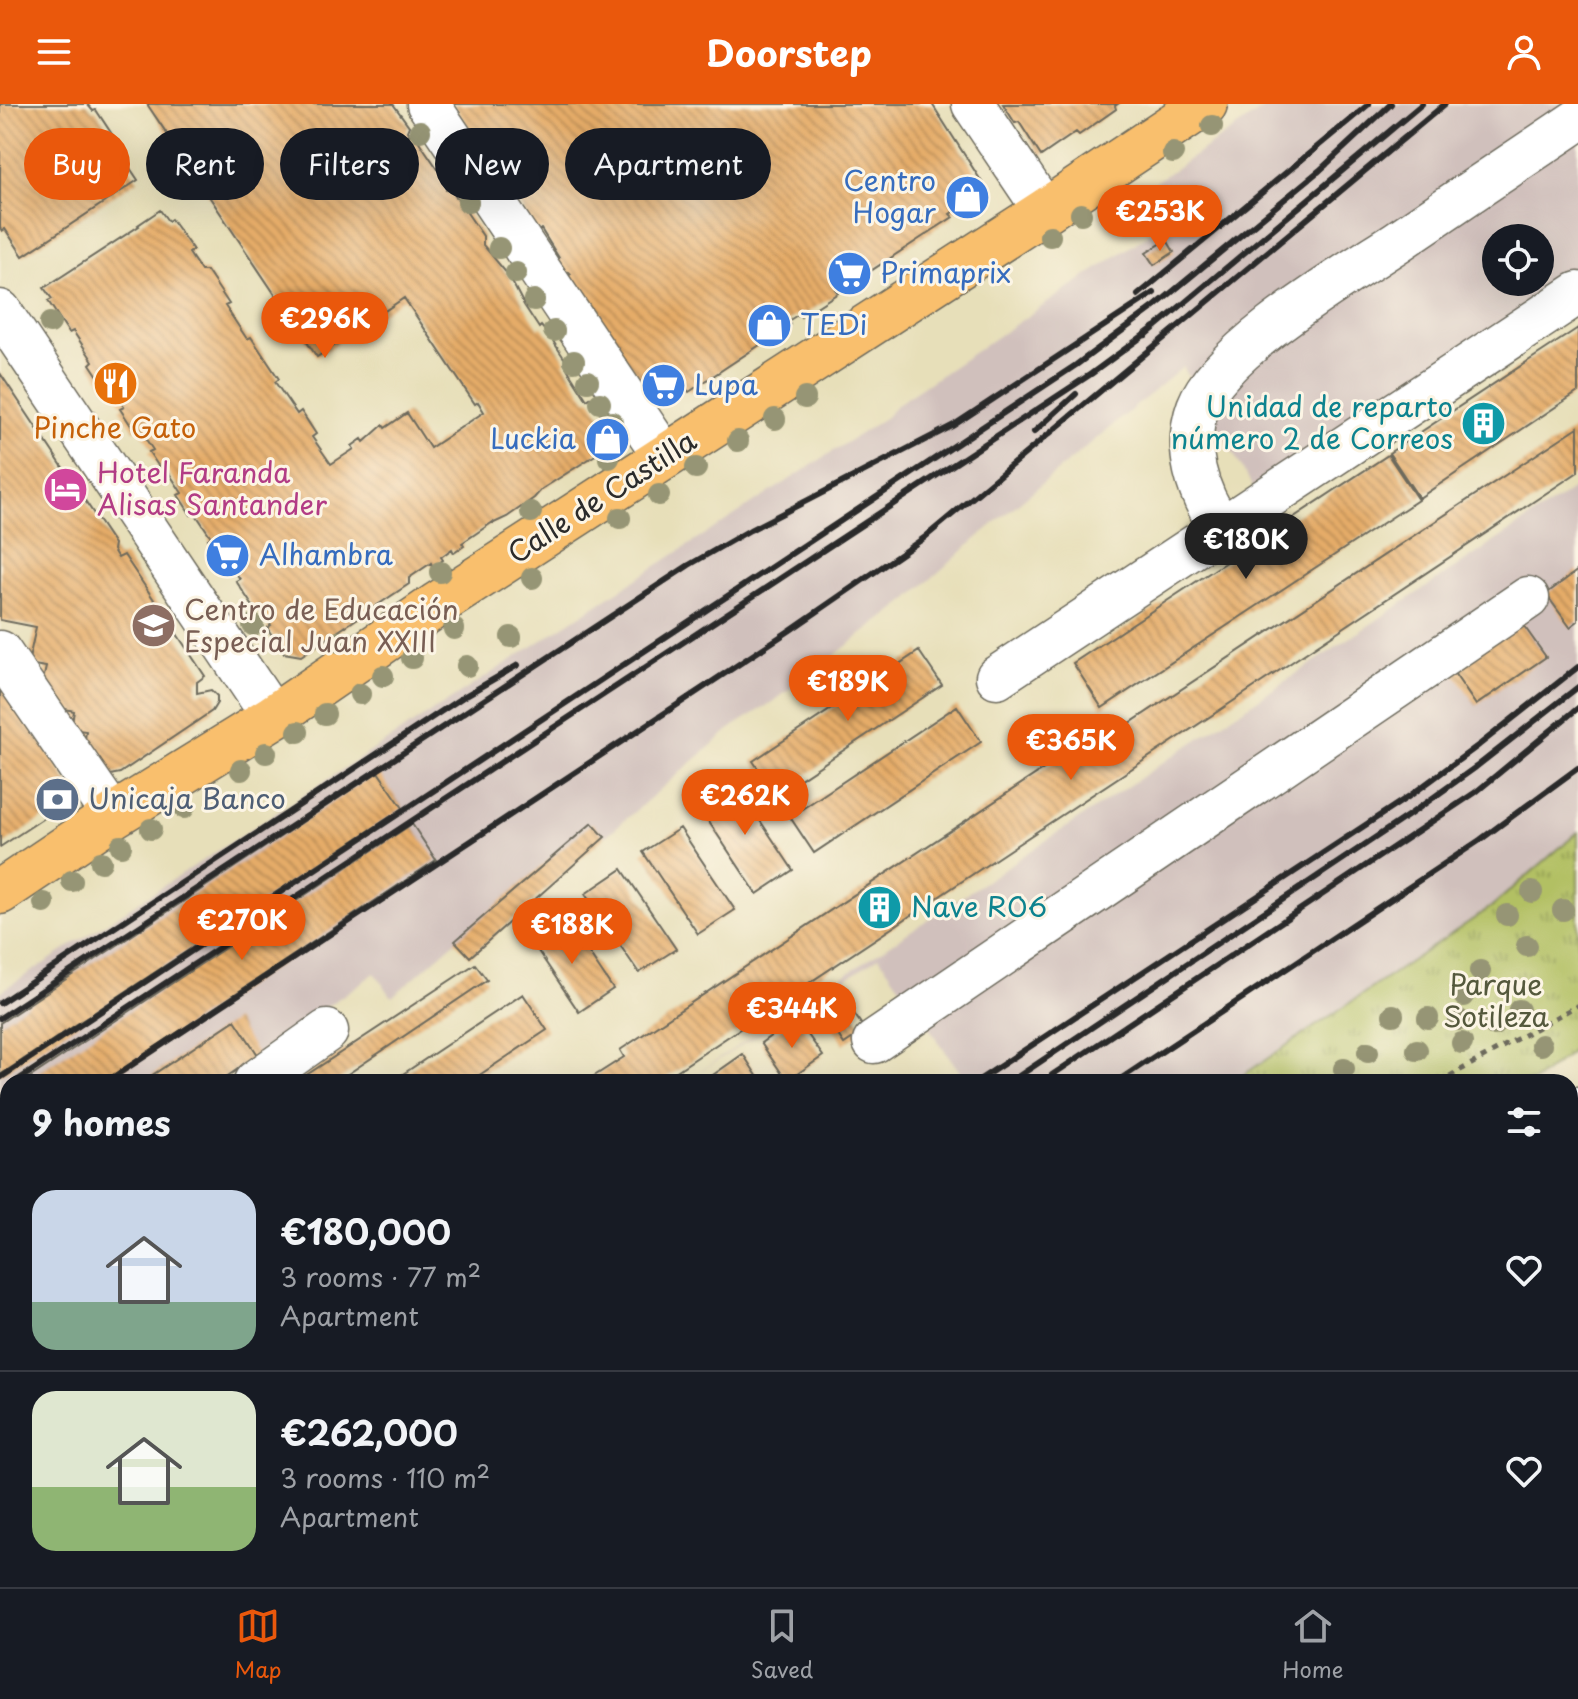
<!DOCTYPE html>
<meta charset="utf-8">
<style>
body{margin:0;font-family:"Playpen Sans",sans-serif;background:#20242c;color:#f1f3f6;height:100vh;display:flex;flex-direction:column;font-size:30px;white-space:nowrap}
*{box-sizing:border-box;margin:0}
p{font-size:26px;color:#9ea1a6}
.icon{flex:none;width:44px;height:44px;fill:none;stroke:currentColor;stroke-width:2;stroke-linecap:round;stroke-linejoin:round}
.map{position:relative;flex:1;overflow:hidden}
.drawer{position:absolute;left:0px;top:970px;width:1578px;height:514px;display:flex;flex-direction:column;background:#171b24;border-radius:24px 24px 0 0;box-shadow:0 8px 32px #0002}
.drawer>*{flex:none}
.top-card{position:absolute;left:24px;top:24px;width:800px;height:72px;display:flex;gap:16px}
.tools{position:absolute;left:1482px;top:120px;display:grid;gap:16px}
.tools a{display:grid;place-items:center;width:72px;height:72px;border-radius:50%;background:#171b24;box-shadow:0 8px 32px #0002;font-size:40px}
.price{position:absolute;translate:-50% -68px;padding:0 18px;border-radius:28px;background:#ea580c;color:#fff;font-size:26px;line-height:52px;filter:drop-shadow(0 2px 4px #0008)}
.price::after{content:'';position:absolute;left:50%;top:48px;width:24px;height:18px;margin-left:-12px;background:inherit;clip-path:polygon(0 0,100% 0,50% 100%)}
.price.on{background:#222;color:#fff}
ul{padding:0;list-style:none}
li{display:flex;align-items:center;gap:24px;height:200px;padding:0 32px}
li+li{border-top:2px solid #363941}
li span{display:grid;place-items:center;flex:none;width:224px;height:160px;border-radius:24px;color:#555}
li>.icon{margin-inline-start:auto}
span .icon{width:96px;height:96px;fill:#fffc;stroke-width:1}
li b{font-size:34px}
h2{display:flex;justify-content:space-between;align-items:center;height:96px;padding:0 32px;font-size:34px}
.chip{padding:0 28px;border-radius:36px;background:#171b24;box-shadow:0 8px 32px #0002;font-size:28px;line-height:72px}
.chip.on{background:#ea580c;color:#fff}
header{display:flex;justify-content:space-between;align-items:center;height:104px;padding:0 32px;background:#ea580c;color:#fff;font-size:36px;font-weight:700}
.tab-bar{display:flex;justify-content:space-around;align-items:center;height:112px;border-top:2px solid #363941;background:#171b24;font-size:22px;color:#9ea1a6}
.tab-bar a{display:grid;justify-items:center;gap:4px}
.tab-bar .on{color:#ea580c}
.map>svg:first-child{display:block}
</style>
<header><svg class="icon" aria-label="menu" viewBox="0 0 24 24"><path d="M4 6h16M4 12h16M4 18h16"/></svg>Doorstep<svg class="icon" aria-label="person" viewBox="0 0 24 24"><circle cx="12" cy="8" r="4"/><path d="M4 21q1-7 8-7t8 7"/></svg></header>
<div class="map">
<svg width="1578" height="1483" viewBox="0 0 1578 1483">
<defs>
<pattern id="park-tufts" width="24" height="20" patternUnits="userSpaceOnUse" patternTransform="scale(2)"><rect width="24" height="20" fill="#b2c063"/><path d="M3 7l-1-3M5 7V3M7 7l1-3M15 17l-1-3M17 17v-4M19 17l1-3" fill="none" stroke="#919c52"/></pattern>
<pattern id="building-back-hatch" width="6" height="6" patternUnits="userSpaceOnUse" patternTransform="scale(2)"><rect width="6" height="6" fill="#e5ac68"/><path d="M-1 5l2 2M0 0l6 6M5-1l2 2" fill="none" stroke="#ba8c56"/></pattern>
</defs>
<rect width="100%" height="100%" fill="#fcf5e5"/>
<filter id="ink" filterUnits="userSpaceOnUse"><feTurbulence type="fractalNoise" baseFrequency=".0125" numOctaves="2"/><feDisplacementMap in="SourceGraphic" scale="16" xChannelSelector="R" yChannelSelector="G"/><feConvolveMatrix kernelMatrix="1 2 1 2 8 2 1 2 1" color-interpolation-filters="sRGB"/></filter>
<filter id="wash" filterUnits="userSpaceOnUse"><feTurbulence type="fractalNoise" baseFrequency=".006" numOctaves="4" result="noise"/><feDisplacementMap in="SourceGraphic" scale="32" xChannelSelector="R" yChannelSelector="G"/><feGaussianBlur stdDeviation="1.8" result="paint"/><feColorMatrix in="noise" values="0 0 0 0 0 0 0 0 0 0 0 0 0 0 0 0 0 1.4 0 .05"/><feComposite in="paint" operator="in"/></filter>
<g filter="url(#wash)">
<rect width="100%" height="100%" fill="#e7dfb9"/>
<path fill="#d0c0bc" fill-rule="evenodd" d="M1271,0H1578V170L1254,385L1183,263L985,427L906,497L773,598L734,622L605,733L591,719L392,893L375,869L219,978H8V1121L0,1127V888L886,313L896,301L1164,120L1145,85ZM1496,134H1540V178H1496Z
M1578,382V728L1491,802L1232,978H967L879,853L684,978Z"/>
<path fill="url(#park-tufts)" stroke="#6e7647" stroke-width="2" d="M1578,728V943L1533,978H1233L1491,803Z
M491,1476H774V1483H481Z"/>
<g fill="none" stroke-linecap="round" stroke-linejoin="round">
<path stroke="#58afd5" stroke-width="9" d="M560,1483L566,1476"/>
</g>
<g id="blocks">
<path fill="url(#building-back-hatch)" d="M0,0H87L93,7L96,6L123,47L120,49L138,76L23,152L5,125L2,127L0,124Z
M147,0H393L409,22L407,27L409,31L415,32L422,42L446,77V86L452,87L483,132V141L509,172L524,201L539,224L541,222L551,234L566,257L564,259L571,271L587,296L590,294L611,327L607,341L596,348L597,350L542,385L534,394L507,413L494,419L493,418L462,439L464,442L454,449L452,445L441,453L443,456L433,463L431,459L409,474V480L301,552L284,549L280,542L283,540L277,531L274,534L267,524L271,521L261,507H256L236,477L240,475L225,453L221,455L208,435L211,433L195,409L191,411L178,391L182,389L167,366L163,369L149,348L153,346L138,323L134,326L120,305L124,303L108,278L104,281L90,260L93,257L73,227L69,229L48,197L52,195L44,184L139,122L138,121L160,106L168,117L171,115L193,146L189,149L201,167H207L229,200L225,202L247,235L251,233L279,275L275,278L297,310L301,307L316,330L312,333L331,360L354,345L352,342L362,335L364,338L383,321L385,324L407,309L430,344L484,308L478,298L475,300L404,194L317,253Z
M453,0H932L985,83L984,87L950,110L953,113L933,126L863,172L861,169L835,185L838,189L801,213L799,210L788,217L790,221L689,288L686,284L658,302L655,299L652,301L567,173L571,170L569,168L563,167L556,156L559,154L541,125L537,128L517,97L521,95L502,67L498,69L491,58L493,52L489,47L484,46Z
M1003,0H1118L1115,2L1116,5L1079,31L1076,28L1041,52L1019,18L1015,19Z
M1167,136L1174,148L1154,161L1146,149Z
M1578,224V288L1419,394L1389,349Z
M0,269L114,440L113,446L118,454L124,451L205,572L197,578V589L211,586L217,592V599L212,607L120,669L110,671L84,644L86,627L71,625L74,607L57,603L42,581L46,563L28,560L36,523L0,516Z
M1578,323V368L660,978H585L624,953L620,946L1113,619L1118,627Z
M1388,351L1418,396L1102,604L1073,559Z
M1578,466V517L1570,523L1546,490Z
M1519,515L1546,553L1476,601L1450,563Z
M919,547L942,581L776,691L753,657Z
M5,583L77,692L0,743V587Z
M957,602L981,638L814,749L790,713Z
M378,668L403,704L0,971V919Z
M733,676L793,766L757,790L697,700Z
M592,719L605,733L470,853L455,837Z
M412,720L436,756L103,978H23Z
M680,724L735,806L698,830L643,748Z
M622,765L676,845L639,869L585,790Z
M566,815L613,885L579,908L532,838Z
M475,860L487,876L336,978H296Z
M838,885L865,926L844,940L817,899Z
M523,890L547,926L469,978H391Z
M796,914L823,952L787,977L761,939Z
M235,916L258,951L219,978H142Z
M743,950L761,978H703Z
M8,988V1041L0,1046V993Z
M1578,1041V1152L1570,1158V1048Z
M8,1066V1121L0,1127V1071Z
M0,1223L8,1235V1249L0,1255Z
M1578,1240V1312L1570,1318V1246Z
M0,1284L8,1296V1442L0,1430Z
M1578,1414V1483H1467L1474,1476H1570V1419Z
M30,1476H220L209,1483H35Z
M269,1476H351L341,1483H259Z
M865,1476H991L995,1483H851Z
M1097,1476H1109L1114,1483H1087Z
M1178,1476H1196L1200,1483H1183Z
M1237,1476H1339L1329,1483H1227Z"/>
</g>
</g>
<g filter="url(#ink)">
<use href="#blocks" fill-opacity="0" stroke="#6d6a5d" stroke-width="2"/>
<g fill="none" stroke-linecap="round" stroke-linejoin="round">
<path stroke="#c1bb9d" stroke-width="42" stroke-dasharray="42 21" stroke-linecap="butt" d="M0,1290L3,1288"/>
<defs>
<path id="minor" d="M428,0L665,353
M973,0L1045,107
M0,207L273,613
M1221,423C1197,389 1183,344 1198,303C1219,246 1345,172 1397,138C1457,97 1518,56 1578,16
M0,548L113,712
M997,573L1578,189
M874,938L1528,494
M255,978L327,927
M1570,1009L1578,1004
M0,1160L8,1154
M1570,1358L1578,1352
M450,1483L461,1476
M1398,1483L1407,1476"/>
<path id="major" d="M0,788L113,712L273,613L438,500L1045,107L1205,0"/>
</defs>
<use href="#minor" stroke="#6d6a5d" stroke-width="45"/>
<use href="#major" stroke="#6d6a5d" stroke-width="47"/>
<path stroke="#6d6a5d" stroke-width="5" stroke-dasharray="6 6" stroke-linecap="butt" d="M1439,978L1578,901
M0,1442L5,1439
M516,1483L526,1476"/>
<use href="#minor" stroke="#fff" stroke-width="42"/>
<use href="#major" stroke="#f9bf6d" stroke-width="44"/>
<path stroke="#2b2b2b" stroke-width="6" d="M1318,68L1391,0
M1138,191L1369,0
M1146,231L1422,0
M1034,328L1076,290
M0,899L463,593L518,561
M0,914L689,461L750,426L954,321L1154,189
M1052,971L1476,688L1578,604
M0,974L1076,261L1154,203L1326,61
M15,978L1091,270L1155,223
M106,978L789,527L924,434L1445,0
M976,978L1411,691L1479,641L1578,563
M1010,978L1409,711L1476,663L1578,583
M1116,978L1480,736L1578,664
M0,1050L8,1044
M217,1477L220,1476
M247,1483L257,1476
M357,1483L368,1476"/>
</g>
<g fill="#969574">
<circle cx="1212" cy="22" r="11"/>
<circle cx="420" cy="27" r="11"/>
<circle cx="1173" cy="49" r="11"/>
<circle cx="468" cy="98" r="11"/>
<circle cx="1081" cy="110" r="11"/>
<circle cx="1050" cy="132" r="11"/>
<circle cx="499" cy="144" r="11"/>
<circle cx="516" cy="169" r="11"/>
<circle cx="534" cy="196" r="11"/>
<circle cx="50" cy="219" r="11"/>
<circle cx="554" cy="227" r="11"/>
<circle cx="574" cy="257" r="11"/>
<circle cx="588" cy="277" r="11"/>
<circle cx="805" cy="294" r="11"/>
<circle cx="600" cy="299" r="11"/>
<circle cx="775" cy="315" r="11"/>
<circle cx="612" cy="318" r="11"/>
<circle cx="738" cy="337" r="11"/>
<circle cx="609" cy="354" r="11"/>
<circle cx="696" cy="364" r="11"/>
<circle cx="659" cy="391" r="11"/>
<circle cx="531" cy="408" r="11"/>
<circle cx="620" cy="414" r="11"/>
<circle cx="440" cy="468" r="11"/>
<circle cx="532" cy="474" r="11"/>
<circle cx="253" cy="521" r="11"/>
<circle cx="454" cy="525" r="11"/>
<circle cx="511" cy="533" r="11"/>
<circle cx="339" cy="538" r="11"/>
<circle cx="412" cy="554" r="11"/>
<circle cx="467" cy="562" r="11"/>
<circle cx="383" cy="572" r="11"/>
<circle cx="360" cy="590" r="11"/>
<circle cx="325" cy="610" r="11"/>
<circle cx="298" cy="628" r="11"/>
<circle cx="266" cy="649" r="11"/>
<circle cx="241" cy="666" r="11"/>
<circle cx="184" cy="704" r="11"/>
<circle cx="151" cy="725" r="11"/>
<circle cx="121" cy="742" r="11"/>
<circle cx="101" cy="758" r="11"/>
<circle cx="72" cy="777" r="11"/>
<circle cx="1532" cy="788" r="11"/>
<circle cx="44" cy="799" r="11"/>
<circle cx="1563" cy="806" r="11"/>
<circle cx="1507" cy="811" r="11"/>
<circle cx="1527" cy="842" r="11"/>
<circle cx="1480" cy="867" r="11"/>
<circle cx="1464" cy="892" r="11"/>
<circle cx="1519" cy="906" r="11"/>
<circle cx="1393" cy="911" r="11"/>
<circle cx="1428" cy="914" r="11"/>
<circle cx="1459" cy="916" r="11"/>
<circle cx="1494" cy="921" r="11"/>
<circle cx="1462" cy="939" r="11"/>
<circle cx="1541" cy="941" r="11"/>
<circle cx="1417" cy="946" r="11"/>
<circle cx="1368" cy="948" r="11"/>
<circle cx="1344" cy="965" r="11"/>
</g>
</g>
<defs>
<symbol id="shop-disc" viewBox="-11 -11 22 22"><circle r="9.5" fill="#3f7fe0" stroke="#fcf5e5"/><path d="M-5-2.5h2.3a2.7 3.5 0 0 1 5.4 0H5L5.5 6h-11ZM-1.5-2.5h3a1.5 2.3 0 0 0-3 0Z" fill="#fff"/></symbol>
<symbol id="supermarket-disc" viewBox="-11 -11 22 22"><circle r="9.5" fill="#3f7fe0" stroke="#fcf5e5"/><path d="M-6-5.5h2.5l.6 2H6L4.5 2H-2.5L-4.4-4H-6ZM-1.5 3.2a1.3 1.3 0 1 0 .1 0ZM3 3.2a1.3 1.3 0 1 0 .1 0Z" fill="#fff"/></symbol>
<symbol id="restaurant-disc" viewBox="-11 -11 22 22"><circle r="9.5" fill="#e8710a" stroke="#fcf5e5"/><path d="M-5-6h1v4h1v-4h1v4h1v-4h1v5L-1.5 .5V6h-2V.5L-5-1ZM5-6V6H3V1.5H1.5Q1.5-4 5-6Z" fill="#fff"/></symbol>
<symbol id="building-disc" viewBox="-11 -11 22 22"><circle r="9.5" fill="#0f9aa8" stroke="#fcf5e5"/><path d="M-4-6H4V6H1V3H-1V6H-4ZM-2.5-4.3h1.7v1.8h-1.7ZM.8-4.3h1.7v1.8H.8ZM-2.5-1h1.7V.8h-1.7ZM.8-1h1.7V.8H.8Z" fill="#fff"/></symbol>
<symbol id="hotel-disc" viewBox="-11 -11 22 22"><circle r="9.5" fill="#d1479c" stroke="#fcf5e5"/><path d="M-6-4.5h1.5V1H6V5H4.5V3h-9V5H-6ZM-4 0a1.8 1.8 0 1 1 3.6 0ZM.5 0V-2.5h3Q6-2.5 6 0Z" fill="#fff"/></symbol>
<symbol id="school-disc" viewBox="-11 -11 22 22"><circle r="9.5" fill="#8d6e63" stroke="#fcf5e5"/><path d="M0-5L7-2L0 1L-7-2ZM-4 1L0 2.5L4 1V4Q0 6-4 4Z" fill="#fff"/></symbol>
<symbol id="bank-disc" viewBox="-11 -11 22 22"><circle r="9.5" fill="#5c6f8a" stroke="#fcf5e5"/><path d="M-6-4H6V4H-6ZM0-2.3a2.3 2.3 0 1 0 0 4.6a2.3 2.3 0 1 0 0-4.6Z" fill="#fff"/></symbol>
</defs>
<g fill-rule="evenodd">
<use href="#shop-disc" x="942" y="68" width="51" height="51"/>
<use href="#supermarket-disc" x="824" y="144" width="51" height="51"/>
<use href="#shop-disc" x="744" y="196" width="51" height="51"/>
<use href="#restaurant-disc" x="90" y="254" width="51" height="51"/>
<use href="#supermarket-disc" x="638" y="256" width="51" height="51"/>
<use href="#building-disc" x="1458" y="294" width="51" height="51"/>
<use href="#shop-disc" x="582" y="310" width="51" height="51"/>
<use href="#hotel-disc" x="40" y="360" width="51" height="51"/>
<use href="#supermarket-disc" x="202" y="426" width="51" height="51"/>
<use href="#school-disc" x="128" y="496" width="51" height="51"/>
<use href="#bank-disc" x="32" y="670" width="51" height="51"/>
<use href="#building-disc" x="854" y="778" width="51" height="51"/>
</g>
<g text-anchor="middle" stroke-width="6" stroke-linejoin="round" paint-order="stroke">
<g font-size="28" fill="#366cbe" stroke="#fcf5e5" text-anchor="start">
<text x="936" y="87" text-anchor="end">Centro<tspan x="936" dy="32">Hogar</tspan></text>
<text x="880" y="179">Primaprix</text>
<text x="800" y="231">TEDi</text>
<text x="694" y="291">Lupa</text>
<text x="576" y="345" text-anchor="end">Luckia</text>
<text x="259" y="461">Alhambra</text>
</g>
<g font-size="28" fill="#0d838f" stroke="#fcf5e5" text-anchor="end">
<text x="1453" y="313">Unidad de reparto<tspan x="1453" dy="32">número 2 de Correos</tspan></text>
<text x="911" y="813" text-anchor="start">Nave R06</text>
</g>
<g font-size="28" fill="#c56008" stroke="#fcf5e5">
<text x="115" y="334">Pinche Gato</text>
</g>
<g font-size="28" fill="#b23c85" stroke="#fcf5e5" text-anchor="start">
<text x="97" y="379">Hotel Faranda<tspan x="97" dy="32">Alisas Santander</tspan></text>
</g>
<g font-size="28" fill="#2b2b2b" stroke="#fcf5e5">
<text transform="translate(602 393) rotate(-33)" y="10">Calle de Castilla</text>
</g>
<g font-size="28" fill="#785e54" stroke="#fcf5e5" text-anchor="start">
<text x="184" y="516">Centro de Educación<tspan x="184" dy="32">Especial Juan XXIII</tspan></text>
</g>
<g font-size="28" fill="#4e5e75" stroke="#fcf5e5" text-anchor="start">
<text x="88" y="705">Unicaja Banco</text>
</g>
<g font-size="28" fill="#54583c" stroke="#fcf5e5">
<text x="1496" y="891">Parque<tspan x="1496" dy="32">Sotileza</tspan></text>
</g>
</g>
</svg>
<div class="tools">
<a><svg class="icon" aria-label="locate" viewBox="0 0 24 24"><circle cx="12" cy="12" r="6"/><path d="M12 2v4M12 18v4M2 12h4M18 12h4"/></svg></a>
</div>
<b class="price" style="left:1160px;top:149px">€253K</b>
<b class="price" style="left:325px;top:256px">€296K</b>
<b class="price on" style="left:1246px;top:477px">€180K</b>
<b class="price" style="left:848px;top:619px">€189K</b>
<b class="price" style="left:1071px;top:678px">€365K</b>
<b class="price" style="left:745px;top:733px">€262K</b>
<b class="price" style="left:242px;top:858px">€270K</b>
<b class="price" style="left:572px;top:862px">€188K</b>
<b class="price" style="left:792px;top:946px">€344K</b>
<div class="top-card">
<a class="chip on">Buy</a>
<a class="chip">Rent</a>
<a class="chip">Filters</a>
<a class="chip">New</a>
<a class="chip">Apartment</a>
</div>
<section class="drawer">
<h2>9 homes<svg class="icon" aria-label="filters" viewBox="0 0 24 24"><path d="M4 7h16M4 17h16"/><circle cx="9" cy="7" r="2"/><circle cx="15" cy="17" r="2"/></svg></h2>
<ul>
<li><span style="background:linear-gradient(#c9d6e8 70%,#7fa58c 0)"><svg class="icon" aria-label="home" viewBox="0 0 24 24"><path d="M3 11l9-7 9 7M6 9v11h12V9"/></svg></span><div><b>€180,000</b><p>3 rooms · 77 m²</p><p>Apartment</p></div><svg class="icon" aria-label="heart" viewBox="0 0 24 24"><path d="M12 20l-8-8c-3-5 5-10 8-4 3-6 11-1 8 4z"/></svg></li>
<li><span style="background:linear-gradient(#dfe7d0 60%,#8fb573 0)"><svg class="icon" aria-label="home" viewBox="0 0 24 24"><path d="M3 11l9-7 9 7M6 9v11h12V9"/></svg></span><div><b>€262,000</b><p>3 rooms · 110 m²</p><p>Apartment</p></div><svg class="icon" aria-label="heart" viewBox="0 0 24 24"><path d="M12 20l-8-8c-3-5 5-10 8-4 3-6 11-1 8 4z"/></svg></li>
</ul>
</section>
</div>
<nav class="tab-bar">
<a class="on"><svg class="icon" aria-label="map" viewBox="0 0 24 24"><path d="M3 6l6-2 6 2 6-2v14l-6 2-6-2-6 2zM9 4v14M15 6v14"/></svg>Map</a>
<a><svg class="icon" aria-label="saved" viewBox="0 0 24 24"><path d="M7 4h10v16l-5-4-5 4z"/></svg>Saved</a>
<a><svg class="icon" aria-label="home" viewBox="0 0 24 24"><path d="M3 11l9-7 9 7M6 9v11h12V9"/></svg>Home</a>
</nav>
